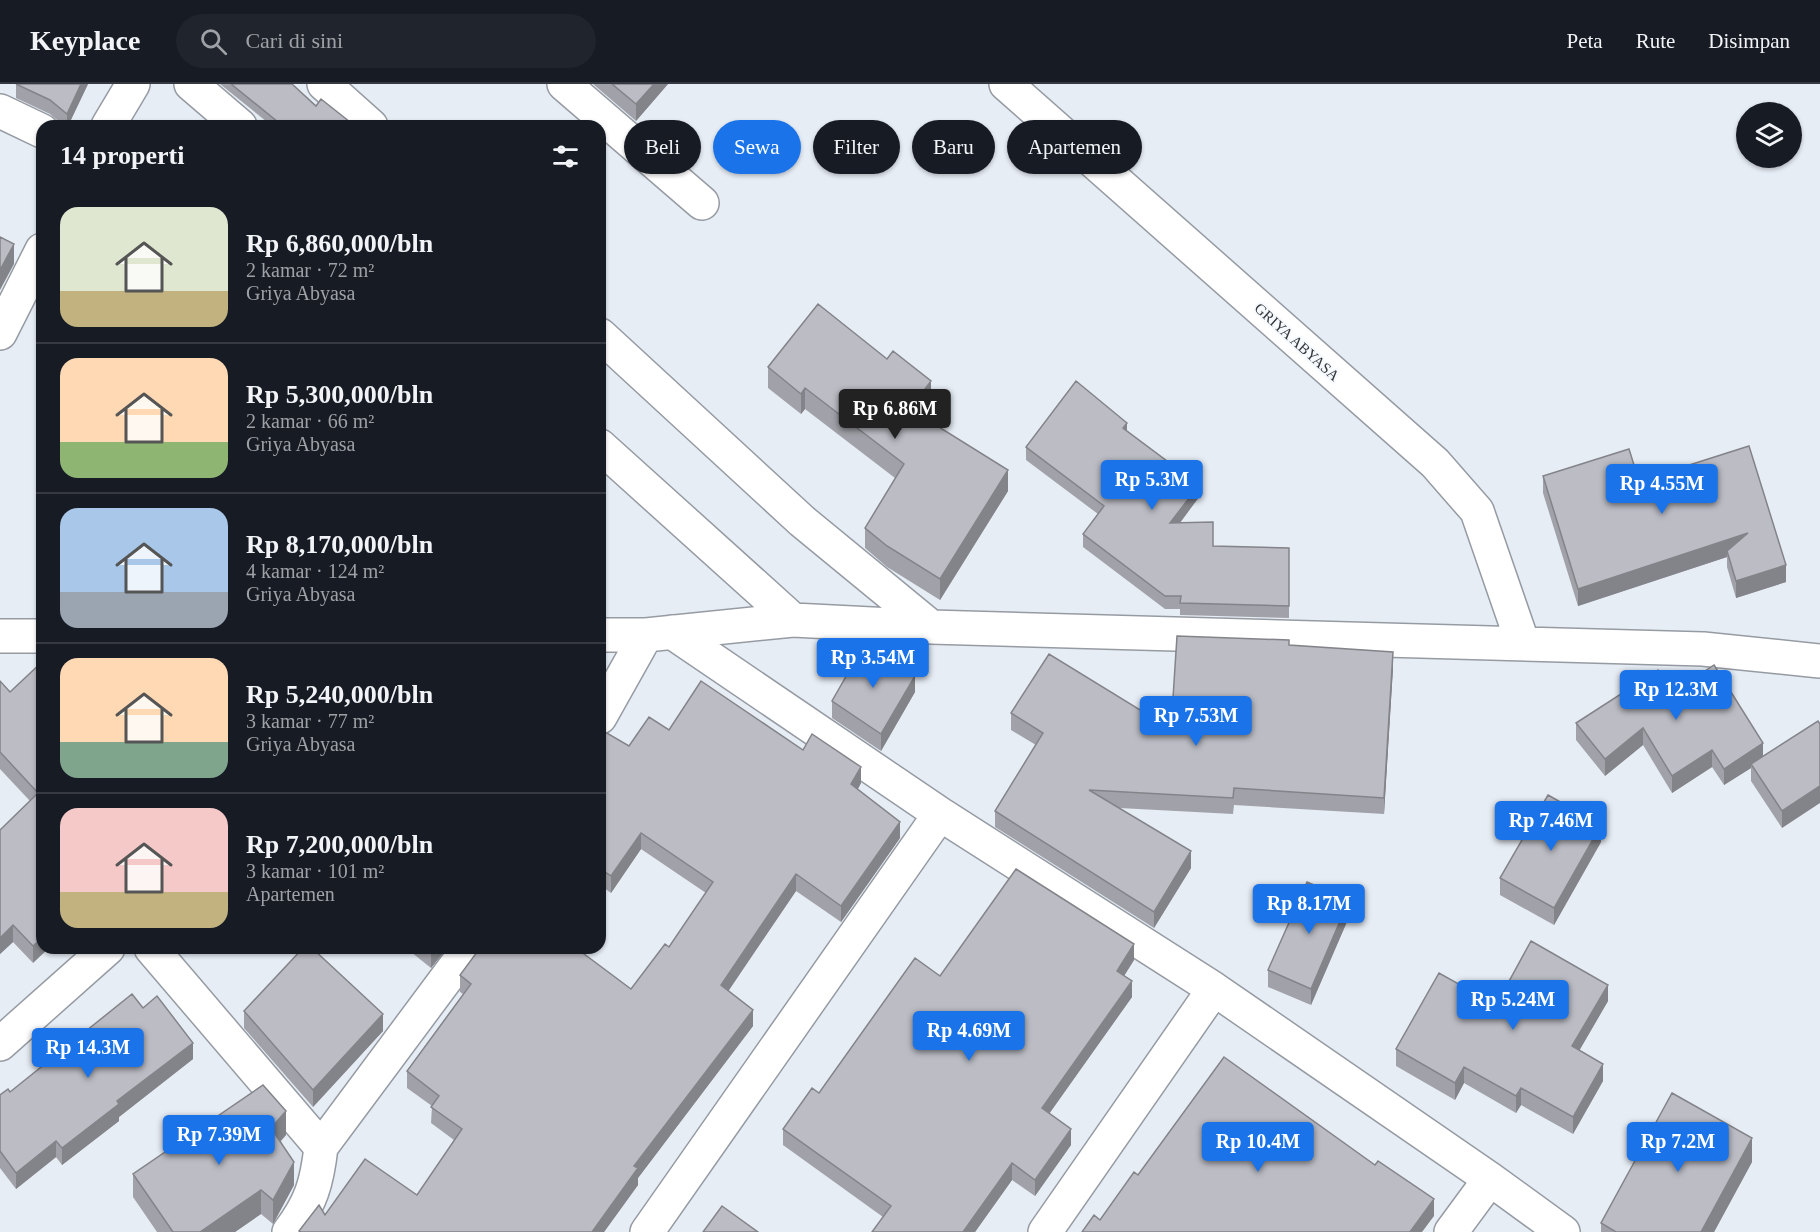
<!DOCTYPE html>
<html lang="id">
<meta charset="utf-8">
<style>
body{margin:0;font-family:"Times New Roman",serif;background:#20242c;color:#f1f3f6;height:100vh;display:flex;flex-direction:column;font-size:22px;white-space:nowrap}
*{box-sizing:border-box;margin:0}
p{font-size:20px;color:#9ea1a6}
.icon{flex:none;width:33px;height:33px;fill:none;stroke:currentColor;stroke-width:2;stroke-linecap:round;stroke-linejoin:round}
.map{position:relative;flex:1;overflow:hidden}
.details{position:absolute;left:36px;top:36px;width:570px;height:834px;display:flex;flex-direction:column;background:#171b24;border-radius:18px;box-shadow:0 2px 4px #0004}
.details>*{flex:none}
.guide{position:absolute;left:624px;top:36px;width:570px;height:54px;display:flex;gap:12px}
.fabs{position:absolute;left:1736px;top:18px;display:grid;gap:12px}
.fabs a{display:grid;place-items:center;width:66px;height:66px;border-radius:50%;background:#171b24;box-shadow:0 2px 4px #0004;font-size:30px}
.price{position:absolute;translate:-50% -51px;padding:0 14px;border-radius:6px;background:#1a73e8;color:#fff;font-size:20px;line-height:39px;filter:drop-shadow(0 2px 3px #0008)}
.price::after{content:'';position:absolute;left:50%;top:36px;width:18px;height:14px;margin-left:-9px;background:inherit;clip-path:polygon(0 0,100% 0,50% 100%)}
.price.selected{background:#222;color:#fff}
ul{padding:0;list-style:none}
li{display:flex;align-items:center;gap:18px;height:150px;padding:0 24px}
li+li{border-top:2px solid #363941}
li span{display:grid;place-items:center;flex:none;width:168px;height:120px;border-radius:18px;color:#555}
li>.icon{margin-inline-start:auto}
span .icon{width:72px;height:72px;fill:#fffc;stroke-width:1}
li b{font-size:26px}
h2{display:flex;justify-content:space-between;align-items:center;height:72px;padding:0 24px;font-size:26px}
.pill{padding:0 21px;border-radius:27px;background:#171b24;box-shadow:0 2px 4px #0004;font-size:21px;line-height:54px}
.pill.selected{background:#1a73e8;color:#fff}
header{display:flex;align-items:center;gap:36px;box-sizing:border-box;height:84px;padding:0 30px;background:#171b24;border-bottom:2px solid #363941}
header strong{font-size:28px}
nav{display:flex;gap:33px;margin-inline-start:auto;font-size:21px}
.search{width:420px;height:54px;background:#20242c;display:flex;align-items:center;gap:15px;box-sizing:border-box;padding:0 21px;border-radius:33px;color:#9ea1a6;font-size:22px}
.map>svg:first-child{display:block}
</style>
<header>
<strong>Keyplace</strong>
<div class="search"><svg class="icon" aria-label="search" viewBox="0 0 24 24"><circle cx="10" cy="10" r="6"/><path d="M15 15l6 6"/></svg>Cari di sini</div>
<nav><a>Peta</a><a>Rute</a><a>Disimpan</a></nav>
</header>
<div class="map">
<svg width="1820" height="1148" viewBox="0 0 1820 1148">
<rect width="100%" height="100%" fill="#e7edf5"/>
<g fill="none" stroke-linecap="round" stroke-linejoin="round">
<defs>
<path id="street" d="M191,0L240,42
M324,0L371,42
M564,0L702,119
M1006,0L1435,379L1477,427L1523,560
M0,27L42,47
M108,42L133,0
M0,249L42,166
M600,251L802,437L931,543
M600,362L793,536
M672,548L940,730L1214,905L1490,1095L1563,1148
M600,551H646L793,536L931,543L1703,565L1820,577
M0,552H42
M600,633L646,551
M151,864L321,1063C317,1099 311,1119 289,1148
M0,960L108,864
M321,1063L469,864
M647,1148L940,730
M1045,1148L1214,905
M1451,1148L1490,1095"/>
</defs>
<use href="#street" stroke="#969ba3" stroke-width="36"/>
<use href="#street" stroke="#fff" stroke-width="33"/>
</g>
<path fill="#a1a2a9" d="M16,0H88L68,42H64L50,30L16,14Z
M220,0H292L316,22L355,42H272Z
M593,0H668L636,37Z
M768,283L931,318L920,332L1008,407L940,516L887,483L865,464V444L895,394L805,325L801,330L768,304Z
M1127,347L1199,413L1180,439L1213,462L1289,464V534L1180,531V525H1165L1083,463V450L1098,430L1026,376V363Z
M1543,392L1639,397L1786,498L1736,514L1727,483V473L1578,522L1543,409Z
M1289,561L1393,584L1384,730L1234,721L1233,730L1119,724L1191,784L1154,844L995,743V727L1036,661L1011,646V629L1171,645Z
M42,578L33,879L13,858L0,870V746L30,717L0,685V597L10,608Z
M915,608L881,667L832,634V617Z
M1672,609L1763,672L1818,637L1782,744L1751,697V684L1724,701L1712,683L1672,709L1643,661L1605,692L1576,656V639Z
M600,645L629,662L669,646L803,666L861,699L858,705L900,754L841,838L796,807L728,907L753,942L638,1094V1101L604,1148H299V1147L325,1131L417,1111L454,1056L431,1039L432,1022L407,1004V987L463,910L460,908V891L631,905L669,863L706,809L641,765L611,809L600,801Z
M1601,758L1554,841L1500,811V794Z
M1349,833L1311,921L1268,903V886Z
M406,864H447L431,884Z
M1134,876L1124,892L1132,913L1049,1029L1071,1061L1035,1112L1012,1096L975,1148H872L883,1133L783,1061V1045L819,1009L940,892Z
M1608,917L1579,967L1603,997L1573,1050L1521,1021L1516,1029L1464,999L1455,1016L1396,982V965L1496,921Z
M143,924L193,975L119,1033V1037L62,1081L56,1073L16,1105L0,1084V1011L10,1008Z
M244,927L383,947L313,1023L244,944Z
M286,1051L281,1057L294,1101L273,1140L261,1130L235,1148H157L133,1113V1090Z
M1752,1078L1714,1148H1601V1139Z"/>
<path fill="#838489" d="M81,0H88L68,42H67V30Z
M654,0H668L636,37V20Z
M14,160V180L0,206V186Z
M931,297V318L910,346V325Z
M805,304V325L801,330V310Z
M1127,339V351L1123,344Z
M1008,386V407L940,516V495Z
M1199,401V413L1170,452V439Z
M1748,449L1727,467V473L1578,522V505Z
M1786,481V498L1736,514V497Z
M1393,568V584L1384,730V714Z
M915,592V608L881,667V650Z
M1643,644V661L1605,692V675Z
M1763,659V676L1751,680V684L1724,701V685Z
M1712,666V683L1672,709V692Z
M861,683V699L851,717V700Z
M1820,702V719L1782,744V727Z
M900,738V754L841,838V822Z
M1601,741V758L1554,841V824Z
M641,749V765L611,809V792Z
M1191,767V784L1154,844V828Z
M796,790V807L721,918V901Z
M1349,816V833L1311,921V905Z
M13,841V858L0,870V854Z
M42,854V864H49L33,879V862Z
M1134,860V876L1117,903V887Z
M434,864H447L431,884V868Z
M1132,897V913L1042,1040V1024Z
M1608,901V917L1572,979V962Z
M753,926V942L638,1094V1101L604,1148H592L634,1082Z
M383,930V947L313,1023V1006Z
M193,959V975L119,1033V1037L62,1081V1064L117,1017Z
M1603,980V997L1573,1050V1033Z
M1464,983V999L1455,1016V999Z
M1521,1004V1021L1516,1029V1012Z
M286,1027V1051L271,1067V1044Z
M1071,1045V1061L1035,1112V1096Z
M1752,1054V1078L1714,1148H1701Z
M56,1057V1073L16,1105V1089Z
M294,1078V1101L273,1140V1116Z
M1012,1079V1096L975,1148H963Z
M261,1106V1130L235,1148H200Z
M1434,1115V1132L1422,1148H1410Z"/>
<path fill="#bbbcc4" stroke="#838489" stroke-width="1.5" d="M16,0H81L67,30L50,16Z
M231,0H292L316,22L321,15L355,42H283Z
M612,0H654L636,20Z
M0,153L14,160L0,186Z
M818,220L887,275L893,267L931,297L910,325L1008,386L940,495L887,462L865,444L904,380L805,304L801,310L768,283Z
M1076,297L1127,339L1123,344L1199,401L1170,439L1213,438V462L1289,464V522L1180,519L1181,512H1165L1083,450L1104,422L1026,363Z
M1749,362L1786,481L1736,497L1727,467L1748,449L1578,505L1543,392L1629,365L1639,397Z
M1177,552L1289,556V561L1393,568L1384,714L1234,704L1233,714L1089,706L1191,767L1154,828L995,727L1043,649L1011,629L1049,570L1171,645Z
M864,561L915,592L881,650L832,617Z
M42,578V854L33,862L13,841L0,854V746L38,709L0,668V597L10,608Z
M1714,581L1763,659L1724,685L1712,666L1672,692L1643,644L1605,675L1576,639L1658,586L1672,609Z
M701,597L803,666L812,650L861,683L851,700L900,738L841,822L796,790L721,901L753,926L634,1082L638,1084L592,1148H301L299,1147L319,1121L325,1131L365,1075L417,1111L462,1045L431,1023L439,1012L407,987L471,900L460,891L480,864H576L631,905L665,860L669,863L713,798L641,749L611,792L600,785V645L629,662L649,633L669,646Z
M1818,637L1820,640V702L1782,727L1751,680Z
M1548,711L1601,741L1554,824L1500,794Z
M1016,785L1134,860L1117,887L1132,897L1042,1024L1071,1045L1035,1096L1012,1079L963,1148H872L891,1122L783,1045L812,1004L819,1009L915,874L940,892Z
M1307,798L1349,816L1311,905L1268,886Z
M1531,857L1608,901L1572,962L1603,980L1573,1033L1521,1004L1516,1012L1464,983L1455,999L1396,965L1439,889L1496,921Z
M303,864H312L383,930L313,1006L244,927Z
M426,864H434L431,868Z
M132,910L143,924L157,912L193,959L117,1017L119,1020L62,1064L56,1057L16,1089L0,1067V1011L8,1005L10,1008Z
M1224,973L1375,1081L1378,1077L1434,1115L1410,1148H1082L1094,1131L1100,1136L1134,1088L1138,1091Z
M263,1001L286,1027L271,1044L294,1078L273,1116L261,1106L200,1148H173L133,1090Z
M1672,1009L1752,1054L1701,1148H1616L1601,1139Z
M722,1122L758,1148H703Z"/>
<g text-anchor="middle" stroke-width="4.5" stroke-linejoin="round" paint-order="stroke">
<g font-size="15" fill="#35373a" stroke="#f6faff">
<text transform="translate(1297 258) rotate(42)" y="5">GRIYA ABYASA</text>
</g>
</g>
</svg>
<div class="fabs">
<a><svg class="icon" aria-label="layers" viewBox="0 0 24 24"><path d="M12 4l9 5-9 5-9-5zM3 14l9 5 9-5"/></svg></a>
</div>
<b class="price selected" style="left:895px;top:356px">Rp 6.86M</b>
<b class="price" style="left:1152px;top:427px">Rp 5.3M</b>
<b class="price" style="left:1662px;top:431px">Rp 4.55M</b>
<b class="price" style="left:873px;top:605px">Rp 3.54M</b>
<b class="price" style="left:1676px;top:637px">Rp 12.3M</b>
<b class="price" style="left:1196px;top:663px">Rp 7.53M</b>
<b class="price" style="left:1551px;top:768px">Rp 7.46M</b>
<b class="price" style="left:1309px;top:851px">Rp 8.17M</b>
<b class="price" style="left:1513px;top:947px">Rp 5.24M</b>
<b class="price" style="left:969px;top:978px">Rp 4.69M</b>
<b class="price" style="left:88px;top:995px">Rp 14.3M</b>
<b class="price" style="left:219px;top:1082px">Rp 7.39M</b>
<b class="price" style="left:1258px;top:1089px">Rp 10.4M</b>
<b class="price" style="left:1678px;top:1089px">Rp 7.2M</b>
<div class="guide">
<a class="pill">Beli</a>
<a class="pill selected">Sewa</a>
<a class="pill">Filter</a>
<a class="pill">Baru</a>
<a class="pill">Apartemen</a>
</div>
<section class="details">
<h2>14 properti<svg class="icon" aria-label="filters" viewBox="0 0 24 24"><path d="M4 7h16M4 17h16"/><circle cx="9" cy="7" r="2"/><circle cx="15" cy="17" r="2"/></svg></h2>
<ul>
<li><span style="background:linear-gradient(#dfe7d0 70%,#c2b280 0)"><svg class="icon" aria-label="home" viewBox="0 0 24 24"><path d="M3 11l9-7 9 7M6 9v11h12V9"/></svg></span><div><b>Rp 6,860,000/bln</b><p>2 kamar · 72 m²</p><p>Griya Abyasa</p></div></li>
<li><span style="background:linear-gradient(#ffd9b3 70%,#8fb573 0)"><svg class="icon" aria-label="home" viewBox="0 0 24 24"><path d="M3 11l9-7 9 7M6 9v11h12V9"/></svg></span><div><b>Rp 5,300,000/bln</b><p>2 kamar · 66 m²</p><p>Griya Abyasa</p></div></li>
<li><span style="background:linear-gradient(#a9c7e8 70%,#9aa5b1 0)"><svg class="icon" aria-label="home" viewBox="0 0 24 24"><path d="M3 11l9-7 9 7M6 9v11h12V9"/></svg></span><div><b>Rp 8,170,000/bln</b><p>4 kamar · 124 m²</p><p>Griya Abyasa</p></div></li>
<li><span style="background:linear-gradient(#ffd9b3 70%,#7fa58c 0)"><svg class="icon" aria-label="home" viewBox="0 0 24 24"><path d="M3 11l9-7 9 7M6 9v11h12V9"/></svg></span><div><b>Rp 5,240,000/bln</b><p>3 kamar · 77 m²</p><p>Griya Abyasa</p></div></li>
<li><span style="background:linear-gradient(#f6c9c9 70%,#c2b280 0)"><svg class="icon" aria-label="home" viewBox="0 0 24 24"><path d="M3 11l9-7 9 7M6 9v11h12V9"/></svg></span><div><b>Rp 7,200,000/bln</b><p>3 kamar · 101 m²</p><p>Apartemen</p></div></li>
</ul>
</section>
</div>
